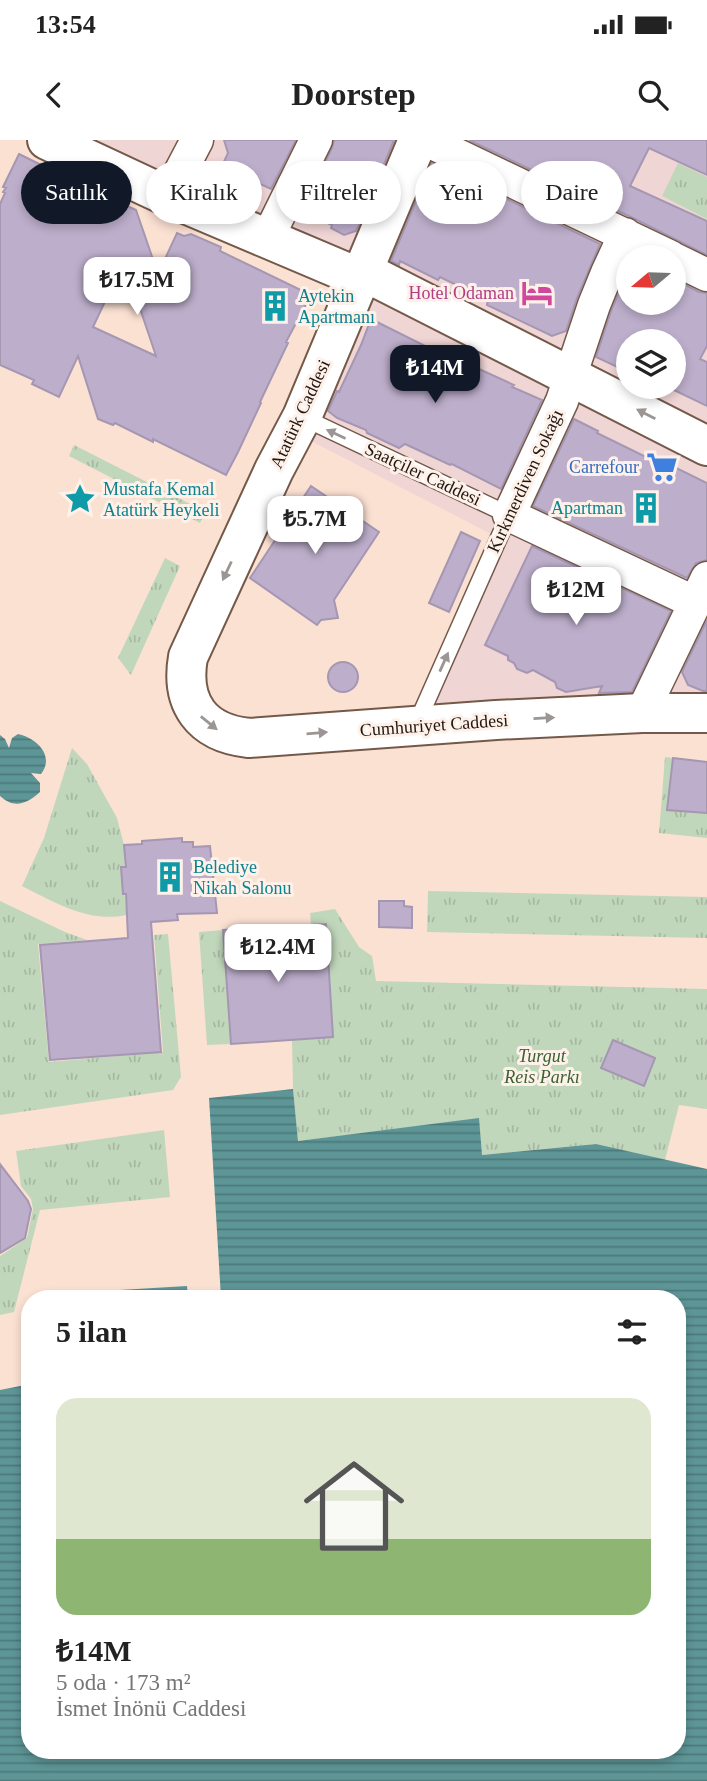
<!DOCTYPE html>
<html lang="tr">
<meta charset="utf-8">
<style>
body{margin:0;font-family:"Times New Roman",serif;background:#f2f2f2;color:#222;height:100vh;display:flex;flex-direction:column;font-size:26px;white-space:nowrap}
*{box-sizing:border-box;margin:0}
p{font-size:23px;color:#767676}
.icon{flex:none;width:38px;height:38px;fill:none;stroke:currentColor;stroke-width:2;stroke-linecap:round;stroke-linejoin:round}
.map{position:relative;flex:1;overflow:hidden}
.drawer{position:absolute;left:21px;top:1150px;width:665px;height:469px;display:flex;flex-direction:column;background:#fff;border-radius:28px;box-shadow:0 4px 10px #0003}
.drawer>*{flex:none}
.guide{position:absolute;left:21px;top:21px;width:665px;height:63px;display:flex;gap:14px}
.needle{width:46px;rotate:251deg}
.controls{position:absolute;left:616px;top:105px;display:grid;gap:14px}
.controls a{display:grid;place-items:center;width:70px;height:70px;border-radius:50%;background:#fff;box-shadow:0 4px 10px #0003;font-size:35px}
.price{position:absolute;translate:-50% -60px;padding:0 16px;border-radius:14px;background:#fff;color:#222;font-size:23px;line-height:46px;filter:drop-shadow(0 2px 4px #0008)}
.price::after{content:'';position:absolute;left:50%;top:42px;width:21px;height:16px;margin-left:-10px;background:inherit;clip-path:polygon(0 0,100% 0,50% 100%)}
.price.current{background:#111827;color:#fff}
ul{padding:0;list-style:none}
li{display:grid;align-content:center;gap:14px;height:371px;padding:0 35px}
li+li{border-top:2px solid #e0e0e0}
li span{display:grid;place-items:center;height:217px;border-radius:21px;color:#555}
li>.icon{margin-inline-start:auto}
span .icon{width:126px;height:126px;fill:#fffc;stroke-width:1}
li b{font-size:30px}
h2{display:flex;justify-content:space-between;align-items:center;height:84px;padding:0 35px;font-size:30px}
.pill{padding:0 24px;border-radius:32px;background:#fff;box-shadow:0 4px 10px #0003;font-size:24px;line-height:63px}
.pill.current{background:#111827;color:#fff}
.status{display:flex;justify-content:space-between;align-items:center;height:49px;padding:0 35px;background:#fff;direction:ltr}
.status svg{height:19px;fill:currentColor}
header{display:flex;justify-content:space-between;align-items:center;height:91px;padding:0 35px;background:#fff;font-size:32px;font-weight:700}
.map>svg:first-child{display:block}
</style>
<div class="status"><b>13:54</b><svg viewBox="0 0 49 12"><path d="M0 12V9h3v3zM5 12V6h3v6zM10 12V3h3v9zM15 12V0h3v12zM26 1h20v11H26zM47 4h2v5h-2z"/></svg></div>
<header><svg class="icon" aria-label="back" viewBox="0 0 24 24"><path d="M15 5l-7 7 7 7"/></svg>Doorstep<svg class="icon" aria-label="search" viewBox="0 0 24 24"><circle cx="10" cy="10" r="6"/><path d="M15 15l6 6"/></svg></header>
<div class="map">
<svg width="707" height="1641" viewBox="0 0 707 1641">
<defs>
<pattern id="grass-tufts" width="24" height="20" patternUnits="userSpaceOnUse" patternTransform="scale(1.75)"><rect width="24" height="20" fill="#c1d7bc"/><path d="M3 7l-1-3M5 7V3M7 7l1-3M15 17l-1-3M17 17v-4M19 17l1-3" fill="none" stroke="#a6b8a1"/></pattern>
<pattern id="water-rules" width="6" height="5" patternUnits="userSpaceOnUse" patternTransform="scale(1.75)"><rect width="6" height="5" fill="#5e9597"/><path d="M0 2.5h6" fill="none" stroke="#4d797a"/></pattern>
</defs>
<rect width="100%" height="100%" fill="#fbe1d2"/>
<path fill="#f0d5d5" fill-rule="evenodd" d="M54,0H707V560L414,565L491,394L309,300L370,150ZM628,117H674V163H628ZM628,201H674V247H628Z"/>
<path fill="url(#grass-tufts)" d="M678,23L707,37V79L662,56Z
M74,305L206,372L200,383L69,316Z
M165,418L180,426L131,535L118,518Z
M72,608L87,624L117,678L124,705L126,727H121L127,775C88,783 56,763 22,746L44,698Z
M665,617L673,618L668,669L707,673V698L659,693Z
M428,751L707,757V798L427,792Z
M0,761L65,792L87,800L38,804L49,922L163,912L154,795L168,794L181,937L173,950L0,975Z
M335,769L359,807L372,816L376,841L707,849V969L679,965L665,1020L595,1004L481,1015L478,979L298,1001L293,949L292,900L333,897L326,784L311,785L310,773Z
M223,790L231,904L207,905L199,792Z
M164,990L170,1057L40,1070L14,1172L0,1175V1116L27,1098L33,1069L31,1059L21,1046L16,1011Z"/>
<path fill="url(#water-rules)" d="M18,594C37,598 55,616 41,634L31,633L40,643V652C27,664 14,669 0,656V595L5,599L9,608L12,598Z
M293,949L298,1001L479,978L482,1015L596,1004L707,1029V1641H0V1250L30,1244V1610H677V1158H221L209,958Z
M187,1146L188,1158H84L86,1152Z"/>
<path fill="#bdaecb" stroke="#a596b2" stroke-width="2" fill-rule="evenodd" d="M224,0H296L271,49L222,26L228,13Z
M334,0H394L378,39L369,45L355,73L363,76L356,91L344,95L331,88L332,85L301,71L332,8Z
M469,0H707V35L649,8L630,46L707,81V115L633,78Z
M19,14L94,51L136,70L158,134L177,93L184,96L191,94L221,107L220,111L311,155L286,202L288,203L260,262L261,263L238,312L226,335L153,299V302L115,283L113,285L98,279L78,216L59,257L32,244L34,240L0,225V64L5,53L3,52L6,48L3,47ZM124,121L156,216L93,187Z
M432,23L600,104L577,158L566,191L552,196L487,165L488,160L440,137L438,140L400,121L399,125L391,121Z
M628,131V163H674V139L699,152L707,153V206L700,219L707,222V266L674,250V201H628V232L596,217L611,171Z
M371,179L475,231L477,228L514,245L512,247L542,260L501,349L452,324L450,325L405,304L399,308L367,293L366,290L337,278L328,271L337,251L339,252L361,205Z
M574,279L598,291L597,293L652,320L654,317L707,343V420L696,423L687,438L533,366Z
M311,346L379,392L334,460L338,478L321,480L317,485L250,438Z
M461,392L480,401L449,472L429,463Z
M532,406L671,471L632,552L599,553L602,546L566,552L557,548L555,542L533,530L527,533L517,529L514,523L508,520V516L485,505Z
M707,480V551H703L688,545L682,532Z
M328 537a15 15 0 1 1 30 0a15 15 0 1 1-30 0Z
M673,618L707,622V673L667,670Z
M182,698V702H193V707L210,706L217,773L177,774L178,780L151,782L161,912L50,920L40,805L128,798L126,754H123L121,727H126L124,705L142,704V701Z
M379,761H404V766L412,767V788L379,787Z
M326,784L333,897L231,904L223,790Z
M613,900L655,918L644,946L601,928Z
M0,1024L28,1061L31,1069L25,1098L0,1113Z"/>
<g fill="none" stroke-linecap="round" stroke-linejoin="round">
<defs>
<path id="lane" d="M302,277L509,375L416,585"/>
<path id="street" d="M426,0L671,117
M176,40L197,0
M272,89L316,0
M625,94L607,133L594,165L562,261L509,375L696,463
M674,119L707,135
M642,573L707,438"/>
<path id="secondary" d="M47,0L169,57L346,132C358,142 350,155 347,168"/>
<path id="primary" d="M418,0L302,277L274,330L188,517C180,563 201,593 249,598L496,580L642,573H707
M363,131L707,306"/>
</defs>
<use href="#lane" stroke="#745949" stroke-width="19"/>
<use href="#street" stroke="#745949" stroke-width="35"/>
<use href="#secondary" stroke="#745949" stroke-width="42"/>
<use href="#primary" stroke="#745949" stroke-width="42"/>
<use href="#lane" stroke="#fff" stroke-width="16"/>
<use href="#street" stroke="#fff" stroke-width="32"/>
<use href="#secondary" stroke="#fff" stroke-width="38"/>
<use href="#primary" stroke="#fff" stroke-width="38"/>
</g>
<defs><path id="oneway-solid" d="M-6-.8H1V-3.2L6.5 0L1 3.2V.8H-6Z" transform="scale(1.75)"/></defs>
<g fill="#9b9693">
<use href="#oneway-solid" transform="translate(646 274) rotate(-153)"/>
<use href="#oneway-solid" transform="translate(336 294) rotate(-155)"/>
<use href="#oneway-solid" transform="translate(227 431) rotate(115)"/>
<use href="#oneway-solid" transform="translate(444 522) rotate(-66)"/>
<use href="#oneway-solid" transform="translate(544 578) rotate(-3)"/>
<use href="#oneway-solid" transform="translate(209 583) rotate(39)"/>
<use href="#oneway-solid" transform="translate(317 593) rotate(-5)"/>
</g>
<defs>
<symbol id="hotel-bare" viewBox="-9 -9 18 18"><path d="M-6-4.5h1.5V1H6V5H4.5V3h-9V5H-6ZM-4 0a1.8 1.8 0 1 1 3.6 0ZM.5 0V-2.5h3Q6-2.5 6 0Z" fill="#d1479c" stroke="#fef1e9" stroke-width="2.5" paint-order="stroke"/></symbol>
<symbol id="building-bare" viewBox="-9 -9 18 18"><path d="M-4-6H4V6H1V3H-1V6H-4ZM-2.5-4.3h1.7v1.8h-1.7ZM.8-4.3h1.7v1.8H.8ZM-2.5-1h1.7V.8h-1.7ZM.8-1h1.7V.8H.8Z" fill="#0f9aa8" stroke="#fef1e9" stroke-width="2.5" paint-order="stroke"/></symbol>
<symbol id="supermarket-bare" viewBox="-9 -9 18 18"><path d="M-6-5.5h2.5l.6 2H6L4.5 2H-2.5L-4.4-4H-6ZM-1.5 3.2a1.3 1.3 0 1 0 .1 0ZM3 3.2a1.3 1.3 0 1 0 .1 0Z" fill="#3f7fe0" stroke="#fef1e9" stroke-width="2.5" paint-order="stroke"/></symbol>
<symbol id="sight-bare" viewBox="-9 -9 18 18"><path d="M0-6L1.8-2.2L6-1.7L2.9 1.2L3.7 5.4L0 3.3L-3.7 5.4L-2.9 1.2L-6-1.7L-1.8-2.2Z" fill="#0f9aa8" stroke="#fef1e9" stroke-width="2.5" paint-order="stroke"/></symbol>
</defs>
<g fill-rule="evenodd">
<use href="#hotel-bare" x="515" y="131" width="44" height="44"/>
<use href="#building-bare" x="253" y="144" width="44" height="44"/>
<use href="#supermarket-bare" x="640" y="305" width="44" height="44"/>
<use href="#sight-bare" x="58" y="337" width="44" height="44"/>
<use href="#building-bare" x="624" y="346" width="44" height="44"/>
<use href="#building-bare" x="148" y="715" width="44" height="44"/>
</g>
<g text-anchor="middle" stroke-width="6" stroke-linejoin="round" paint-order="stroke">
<g font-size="18" fill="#b23c85" stroke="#fef1e9" text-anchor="end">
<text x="514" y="159">Hotel Odaman</text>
</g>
<g font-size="18" fill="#0d838f" stroke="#fef1e9" text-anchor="start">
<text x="298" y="162">Aytekin<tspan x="298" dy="21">Apartmanı</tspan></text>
<text x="103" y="355">Mustafa Kemal<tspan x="103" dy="21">Atatürk Heykeli</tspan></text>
<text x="623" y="374" text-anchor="end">Apartman</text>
<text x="193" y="733">Belediye<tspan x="193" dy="21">Nikah Salonu</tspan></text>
</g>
<g font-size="18" fill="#211610" stroke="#fef1e9">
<text transform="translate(300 274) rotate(-65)" y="6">Atatürk Caddesi</text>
<text transform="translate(423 334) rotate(25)" y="6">Saatçiler Caddesi</text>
<text transform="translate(525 341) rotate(-65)" y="6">Kırkmerdiven Sokağı</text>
<text transform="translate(434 585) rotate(-4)" y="6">Cumhuriyet Caddesi</text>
</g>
<g font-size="18" fill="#366cbe" stroke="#fef1e9" text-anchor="end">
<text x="639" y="333">Carrefour</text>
</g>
<g font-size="18" font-style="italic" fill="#3b6231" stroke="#fef1e9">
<text x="542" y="922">Turgut<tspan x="542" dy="21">Reis Parkı</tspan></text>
</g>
</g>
</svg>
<div class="controls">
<a><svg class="needle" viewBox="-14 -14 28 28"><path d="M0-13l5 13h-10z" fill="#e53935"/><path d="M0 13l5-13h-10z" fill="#767676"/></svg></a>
<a><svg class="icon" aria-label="layers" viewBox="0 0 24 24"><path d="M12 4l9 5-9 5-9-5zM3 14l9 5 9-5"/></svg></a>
</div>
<b class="price" style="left:137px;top:177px">₺17.5M</b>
<b class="price current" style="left:435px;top:265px">₺14M</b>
<b class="price" style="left:315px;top:416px">₺5.7M</b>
<b class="price" style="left:576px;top:487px">₺12M</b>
<b class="price" style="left:278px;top:844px">₺12.4M</b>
<div class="guide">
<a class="pill current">Satılık</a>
<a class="pill">Kiralık</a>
<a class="pill">Filtreler</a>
<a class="pill">Yeni</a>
<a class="pill">Daire</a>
</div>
<section class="drawer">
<h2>5 ilan<svg class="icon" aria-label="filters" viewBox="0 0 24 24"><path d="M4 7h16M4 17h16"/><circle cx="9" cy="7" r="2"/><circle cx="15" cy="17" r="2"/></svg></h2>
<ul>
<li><span style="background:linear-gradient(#dfe7d0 65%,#8fb573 0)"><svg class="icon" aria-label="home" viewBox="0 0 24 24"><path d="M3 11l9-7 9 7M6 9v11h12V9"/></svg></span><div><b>₺14M</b><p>5 oda · 173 m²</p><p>İsmet İnönü Caddesi</p></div></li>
</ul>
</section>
</div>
